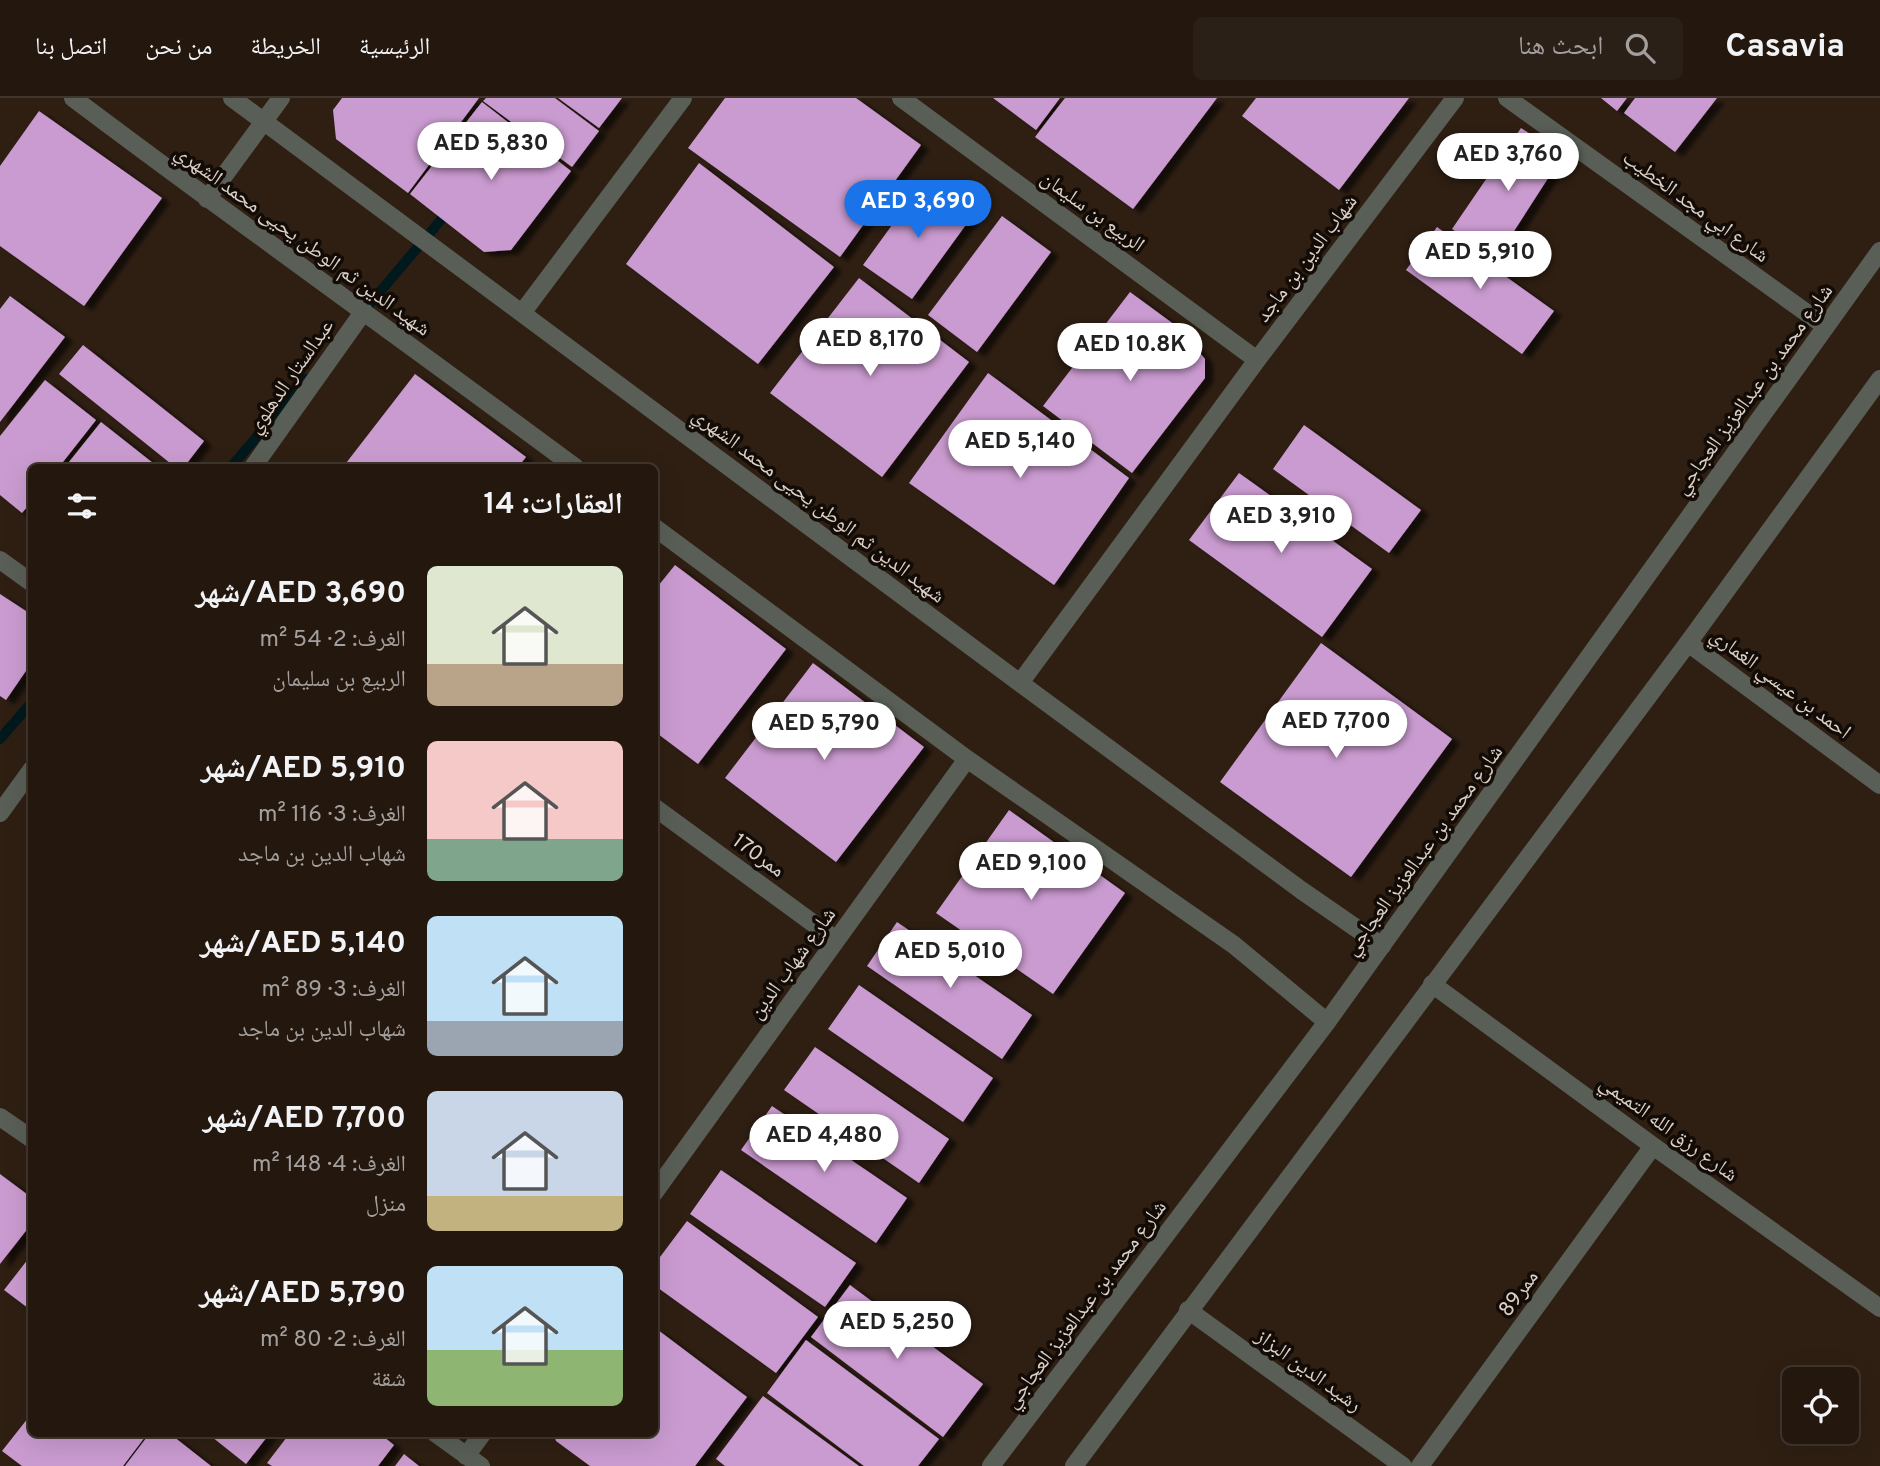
<!DOCTYPE html>
<html lang="ar">
<meta charset="utf-8">
<style>
body{margin:0;font-family:Overpass,"Noto Naskh Arabic",sans-serif;background:#2b2017;color:#f1f3f6;direction:rtl;height:100vh;display:flex;flex-direction:column;font-size:26px;white-space:nowrap}
*{box-sizing:border-box;margin:0}
p{font-size:23px;color:#a39f9e}
.icon{flex:none;width:38px;height:38px;fill:none;stroke:currentColor;stroke-width:2;stroke-linecap:round;stroke-linejoin:round}
.map{position:relative;flex:1;overflow:hidden;direction:ltr}
.panel{position:absolute;left:28px;top:366px;width:630px;height:973px;display:flex;flex-direction:column;background:#23170e;border-radius:10px;box-shadow:0 7px 28px #0002,0 0 0 2px #40362e;direction:rtl}
.panel>*{flex:none}
.tools{position:absolute;left:1782px;top:1269px;display:grid;gap:14px}
.tools a{display:grid;place-items:center;width:77px;height:77px;border-radius:10px;background:#23170e;box-shadow:0 7px 28px #0002,0 0 0 2px #40362e;font-size:35px}
.price{position:absolute;translate:-50% -60px;padding:0 16px;border-radius:24px;background:#fff;color:#222;font-size:23px;line-height:46px;filter:drop-shadow(0 2px 4px #0008)}
.price::after{content:'';position:absolute;left:50%;top:42px;width:21px;height:16px;margin-left:-10px;background:inherit;clip-path:polygon(0 0,100% 0,50% 100%)}
.price.selected{background:#1a73e8;color:#fff}
ul{padding:0;list-style:none}
li{display:flex;align-items:center;gap:21px;height:175px;padding:0 35px}
li span{display:grid;place-items:center;flex:none;width:196px;height:140px;border-radius:10px;color:#555}
li>.icon{margin-inline-start:auto}
span .icon{width:84px;height:84px;fill:#fffc;stroke-width:1}
li b{font-size:30px}
h2{display:flex;justify-content:space-between;align-items:center;height:84px;padding:0 35px;font-size:30px}
header{display:flex;align-items:center;gap:42px;box-sizing:border-box;height:98px;padding:0 35px;background:#23170e;border-bottom:2px solid #40362e}
header strong{font-size:33px}
nav{display:flex;gap:38px;margin-inline-start:auto;font-size:24px}
.search{width:490px;height:63px;background:#2b2017;display:flex;align-items:center;gap:18px;box-sizing:border-box;padding:0 24px;border-radius:10px;color:#a39f9e;font-size:26px}
.map>svg:first-child{display:block}
</style>
<header>
<strong>Casavia</strong>
<div class="search"><svg class="icon" aria-label="search" viewBox="0 0 24 24"><circle cx="10" cy="10" r="6"/><path d="M15 15l6 6"/></svg>ابحث هنا</div>
<nav><a>الرئيسية</a><a>الخريطة</a><a>من نحن</a><a>اتصل بنا</a></nav>
</header>
<div class="map">
<svg width="1880" height="1368" viewBox="0 0 1880 1368">
<defs>
<filter id="shadow"><feDropShadow dx="8" dy="4.5" stdDeviation="2" flood-color="#0009"/></filter>
</defs>
<rect width="100%" height="100%" fill="#2f1f13"/>
<g fill="none" stroke-linecap="round" stroke-linejoin="round">
<path stroke="#00191d" stroke-width="10" d="M362,215L451,110
M231,369L306,281
M0,641L32,604"/>
</g>
<path fill="#ca9bd0" filter="url(#shadow)" d="M342,0H479L408,95L336,41L333,12Z
M486,0H555L599,33L572,69L483,3Z
M558,0H622L599,30Z
M725,0H856L921,47L840,159L688,50Z
M993,0H1060L1036,32Z
M1065,0H1217L1133,111L1035,39Z
M1256,0H1409L1339,92L1242,18Z
M1601,0H1627L1617,13Z
M1635,0H1717L1675,54L1624,15Z
M482,4L571,73L511,152L484,154L410,96Z
M39,13L162,100L84,208L0,148V68Z
M1521,30L1563,57L1496,161L1452,131Z
M699,65L834,169L758,266L626,166Z
M924,83L973,117L912,201L863,167Z
M1002,118L1051,154L977,254L928,217Z
M1437,129L1554,213L1522,256L1406,172Z
M859,180L969,264L882,379L770,295Z
M1130,194L1179,230L1205,261V280L1132,375L1043,308Z
M10,198L65,239L0,324V211Z
M83,247L204,343L184,369H175L59,276Z
M988,275L1129,380L1054,487L909,385Z
M415,276L526,359L518,369H343Z
M45,282L96,322L59,369H32V403L22,415L0,397V338Z
M101,324L158,369H65Z
M1304,327L1421,412L1389,455L1273,371Z
M1239,375L1372,471L1322,539L1189,442Z
M675,467L786,551L698,666L654,633V493Z
M0,496L32,517V564L6,602L0,598Z
M1321,545L1452,641L1351,779L1220,684Z
M813,565L924,649L836,764L725,680Z
M1009,712L1125,795L1053,896L936,815Z
M897,824L1032,917L1002,961L867,868Z
M859,887L993,980L963,1024L828,931Z
M815,949L949,1041L919,1085L784,992Z
M772,1008L907,1100L876,1145L741,1052Z
M721,1072L856,1165L825,1209L690,1116Z
M0,1076L32,1100V1125L0,1166Z
M687,1123L818,1219L776,1275L654,1187V1167Z
M32,1156V1213L4,1192Z
M850,1187L983,1286L943,1339L811,1239Z
M654,1229L747,1299L695,1368H590L556,1343L553,1335H654Z
M806,1242L939,1341L918,1368H864L767,1295Z
M763,1298L859,1368H725L716,1361Z
M32,1315V1335H148L123,1368H22L2,1353Z
M150,1335H169L211,1368H125Z
M207,1335H270L246,1366Z
M290,1335H379L394,1347L378,1368H272L267,1365Z
M404,1356L419,1368H395Z"/>
<g fill="none" stroke-linecap="round" stroke-linejoin="round">
<path stroke="#595f57" stroke-width="18" d="M73,0C239,125 408,245 575,369
M232,0L1020,585L1301,792L1382,848
M901,0L1257,262
M1507,0L1825,228
M207,101L281,0
M522,215L683,0
M253,369L364,213
M654,429L967,661L1234,847L1327,924
M0,462L32,485
M1688,545L1880,687
M1020,585L1257,262L1455,0
M654,709L836,842
M0,715L32,671
M1432,886L1653,1048L1880,1210
M0,1019L32,1041
M654,1095L967,661
M1188,1212L1403,1368
M435,1335L481,1368
M466,1358L483,1335
M1420,1368L1653,1048"/>
<path stroke="#595f57" stroke-width="18" d="M991,1368L1327,924L1880,153
M1074,1368L1688,545L1880,281"/>
</g>
<g text-anchor="middle" stroke-width="7" stroke-linejoin="round" paint-order="stroke">
<g font-size="21" fill="#dbd0c8" stroke="#120b06">
<text transform="translate(1696 108) rotate(36)" y="7">شارع ابي مجد الخطيب</text>
<text transform="translate(1093 113) rotate(36)" y="7">الربيع بن سليمان</text>
<text transform="translate(303 142) rotate(36)" y="7">شهيد الدين ثم الوطن يحيى محمد الشهري</text>
<text transform="translate(1306 160) rotate(-53)" y="7">شهاب الدين بن ماجد</text>
<text transform="translate(290 278) rotate(-55)" y="7">عبدالستار الدهلوي</text>
<text transform="translate(1753 291) rotate(-54)" y="7">شارع محمد بن عبدالعزيز العجاجي</text>
<text transform="translate(819 407) rotate(37)" y="7">شهيد الدين ثم الوطن يحيى محمد الشهري</text>
<text transform="translate(1781 585) rotate(37)" y="7">احمد بن عيسي الغماري</text>
<text transform="translate(1423 752) rotate(-54)" y="7">شارع محمد بن عبدالعزيز العجاجي</text>
<text transform="translate(759 757) rotate(36)" y="7">ممر170</text>
<text transform="translate(792 865) rotate(-54)" y="7">شارع شهاب الدين</text>
<text transform="translate(1669 1030) rotate(36)" y="7">شارع رزق الله التميمي</text>
<text transform="translate(1518 1195) rotate(-54)" y="7">ممر89</text>
<text transform="translate(1085 1206) rotate(-53)" y="7">شارع محمد بن عبدالعزيز العجاجي</text>
<text transform="translate(1309 1272) rotate(36)" y="7">رشيد الدين البزاز</text>
</g>
</g>
</svg>
<div class="tools">
<a><svg class="icon" aria-label="locate" viewBox="0 0 24 24"><circle cx="12" cy="12" r="6"/><path d="M12 2v4M12 18v4M2 12h4M18 12h4"/></svg></a>
</div>
<b class="price" style="left:491px;top:84px">AED 5,830</b>
<b class="price" style="left:1508px;top:95px">AED 3,760</b>
<b class="price selected" style="left:918px;top:142px">AED 3,690</b>
<b class="price" style="left:1480px;top:193px">AED 5,910</b>
<b class="price" style="left:870px;top:280px">AED 8,170</b>
<b class="price" style="left:1130px;top:285px">AED 10.8K</b>
<b class="price" style="left:1020px;top:382px">AED 5,140</b>
<b class="price" style="left:1281px;top:457px">AED 3,910</b>
<b class="price" style="left:1336px;top:662px">AED 7,700</b>
<b class="price" style="left:824px;top:664px">AED 5,790</b>
<b class="price" style="left:1031px;top:804px">AED 9,100</b>
<b class="price" style="left:950px;top:892px">AED 5,010</b>
<b class="price" style="left:824px;top:1076px">AED 4,480</b>
<b class="price" style="left:897px;top:1263px">AED 5,250</b>
<section class="panel">
<h2>العقارات: 14<svg class="icon" aria-label="filters" viewBox="0 0 24 24"><path d="M4 7h16M4 17h16"/><circle cx="9" cy="7" r="2"/><circle cx="15" cy="17" r="2"/></svg></h2>
<ul>
<li><span style="background:linear-gradient(#dfe7d0 70%,#b9a48a 0)"><svg class="icon" aria-label="home" viewBox="0 0 24 24"><path d="M3 11l9-7 9 7M6 9v11h12V9"/></svg></span><div><b>AED 3,690/شهر</b><p>الغرف: 2 · 54 m²</p><p>الربيع بن سليمان</p></div></li>
<li><span style="background:linear-gradient(#f6c9c9 70%,#7fa58c 0)"><svg class="icon" aria-label="home" viewBox="0 0 24 24"><path d="M3 11l9-7 9 7M6 9v11h12V9"/></svg></span><div><b>AED 5,910/شهر</b><p>الغرف: 3 · 116 m²</p><p>شهاب الدين بن ماجد</p></div></li>
<li><span style="background:linear-gradient(#bfe0f5 75%,#9aa5b1 0)"><svg class="icon" aria-label="home" viewBox="0 0 24 24"><path d="M3 11l9-7 9 7M6 9v11h12V9"/></svg></span><div><b>AED 5,140/شهر</b><p>الغرف: 3 · 89 m²</p><p>شهاب الدين بن ماجد</p></div></li>
<li><span style="background:linear-gradient(#c9d6e8 75%,#c2b280 0)"><svg class="icon" aria-label="home" viewBox="0 0 24 24"><path d="M3 11l9-7 9 7M6 9v11h12V9"/></svg></span><div><b>AED 7,700/شهر</b><p>الغرف: 4 · 148 m²</p><p>منزل</p></div></li>
<li><span style="background:linear-gradient(#bfe0f5 60%,#8fb573 0)"><svg class="icon" aria-label="home" viewBox="0 0 24 24"><path d="M3 11l9-7 9 7M6 9v11h12V9"/></svg></span><div><b>AED 5,790/شهر</b><p>الغرف: 2 · 80 m²</p><p>شقة</p></div></li>
</ul>
</section>
</div>
